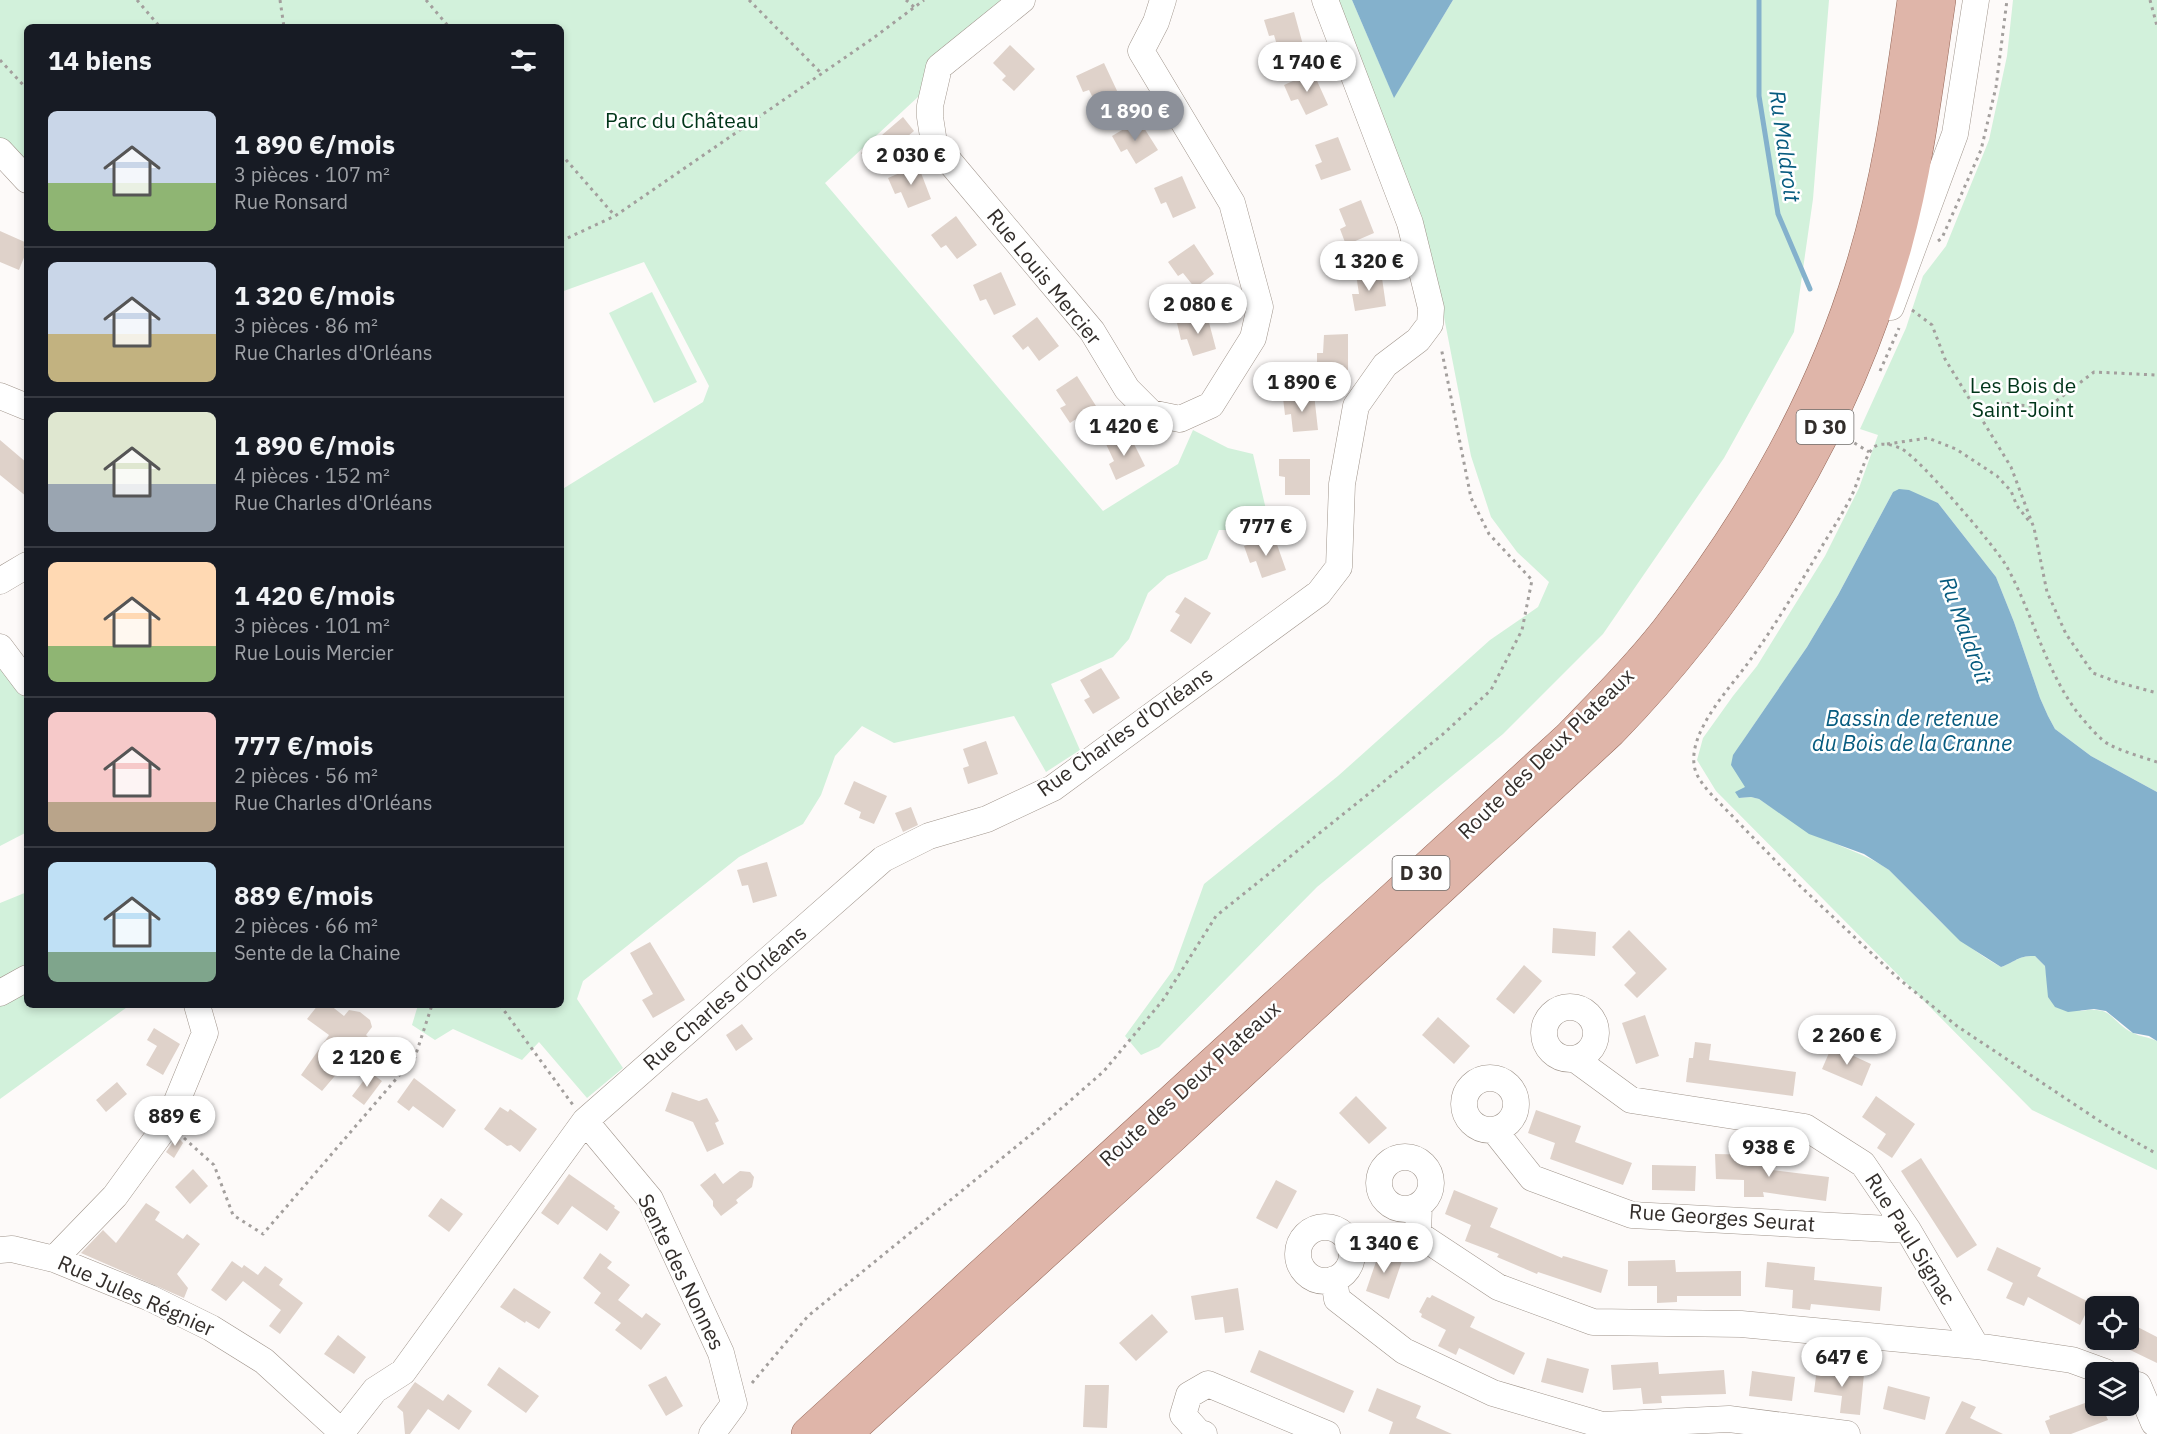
<!DOCTYPE html>
<html lang="fr">
<meta charset="utf-8">
<style>
body{margin:0;font-family:"IBM Plex Sans",sans-serif;background:#20242c;color:#f1f3f6;height:100vh;display:flex;flex-direction:column;font-size:22px;white-space:nowrap}
*{box-sizing:border-box;margin:0}
p{font-size:20px;color:#9ea1a6}
.icon{flex:none;width:33px;height:33px;fill:none;stroke:currentColor;stroke-width:2;stroke-linecap:round;stroke-linejoin:round}
.map{position:relative;flex:1;overflow:hidden}
.sheet{position:absolute;left:24px;top:24px;width:540px;height:984px;display:flex;flex-direction:column;background:#171b24;border-radius:9px;box-shadow:0 3px 9px #0003}
.sheet>*{flex:none}
.tools{position:absolute;left:2085px;top:1296px;display:grid;gap:12px}
.tools a{display:grid;place-items:center;width:54px;height:54px;border-radius:9px;background:#171b24;box-shadow:0 3px 9px #0003;font-size:30px}
.price{position:absolute;translate:-50% -51px;padding:0 14px;border-radius:21px;background:#fff;color:#222;font-size:20px;line-height:39px;filter:drop-shadow(0 2px 3px #0008)}
.price::after{content:'';position:absolute;left:50%;top:36px;width:18px;height:14px;margin-left:-9px;background:inherit;clip-path:polygon(0 0,100% 0,50% 100%)}
.price.current{background:#8c9099;color:#fff}
ul{padding:0;list-style:none}
li{display:flex;align-items:center;gap:18px;height:150px;padding:0 24px}
li+li{border-top:2px solid #363941}
li span{display:grid;place-items:center;flex:none;width:168px;height:120px;border-radius:9px;color:#555}
li>.icon{margin-inline-start:auto}
span .icon{width:72px;height:72px;fill:#fffc;stroke-width:1}
li b{font-size:26px}
h2{display:flex;justify-content:space-between;align-items:center;height:72px;padding:0 24px;font-size:26px}
.map>svg:first-child{display:block}
</style>
<div class="map">
<svg width="2157" height="1434" viewBox="0 0 2157 1434">
<rect width="100%" height="100%" fill="#fdfaf9"/>
<path fill="#d2f1db" d="M0,0H1023L825,183L1103,511L1178,464L1193,430L1228,448L1253,454L1268,518L1252,530H1219L1207,559L1167,576L1148,593L1129,639L1113,657L1051,684L1080,750L1046,772L1014,716L894,743L862,726L835,756L821,795L803,824L739,857L583,981L577,999L623,1068L587,1098L539,1042L522,1060L453,1029L435,1040L412,1025L418,1005H561V490L703,402L709,386L644,262L561,292V27H27V171L0,142Z
M1333,0H1352L1394,97L1453,0H1829L1813,199L1794,332L1724,458L1603,634L1503,734L1317,887L1159,1047L1141,1055L1125,1036L1173,970L1204,884L1338,776L1490,640L1538,607L1549,582L1517,552L1491,517L1471,456L1444,317L1404,185Z
M2013,0H2157V792L2091,756L2055,729L2048,716L2040,698L2014,622L1996,577L1938,503L1893,492L1838,595L1807,647L1740,745L1746,788L1739,798L1751,797L1759,799C1780,813 1803,829 1827,840C1849,850 1869,856 1889,870C1927,907 1954,941 2001,967C2018,961 2016,956 2035,956L2045,966L2047,980L2081,1011C2114,1005 2110,1022 2133,1033C2141,1037 2149,1037 2157,1041V1170L2032,1110L1716,791L1697,760L1703,738L1733,696L1757,666L1825,556L1859,488L1878,435L1860,429L1906,328L1923,276L1946,246L1989,140L2007,56Z
M652,292L697,382L654,403L609,313Z
M0,659L27,695V832L0,846Z
M27,892V973L0,987V903Z
M27,983V1005H130L0,1099V998Z"/>
<path fill="#84b1cc" d="M1352,0H1453L1394,98Z
M1899,489L1909,490L1938,503L1996,577L2014,622L2040,698L2048,716L2055,729L2091,756L2157,792V1041L2149,1036L2133,1033L2106,1011L2094,1009L2068,1012L2055,1007L2048,997L2045,966L2035,956C2016,956 2018,961 2001,967L1960,941L1889,870L1864,854L1809,834L1759,799L1751,797L1739,798L1735,792L1745,787L1731,765L1733,755L1807,647L1838,595L1893,492Z"/>
<g fill="none" stroke-linecap="round" stroke-linejoin="round">
<path stroke="#84b1cc" stroke-width="5" d="M1759,0V96L1778,214L1810,289"/>
</g>
<path fill="#dfd2ca" d="M1294,12L1303,45L1279,52L1274,35L1269,36L1264,20Z
M1010,45L1035,69L1014,91L1002,80L1006,76L993,63Z
M1104,63L1119,95L1097,106L1089,90L1083,92L1076,76Z
M1313,72L1328,105L1306,115L1298,99L1291,101L1284,85Z
M903,117L914,131L872,166L861,153Z
M1139,120L1158,150L1136,164L1127,149L1121,152L1112,136Z
M1338,137L1351,170L1321,180L1315,165L1322,162L1315,145Z
M918,165L931,199L908,208L901,192L895,194L888,178Z
M1182,176L1196,208L1173,218L1166,202L1161,204L1154,188Z
M1361,200L1374,233L1346,245L1340,229L1346,226L1339,209Z
M956,216L977,245L957,259L946,245L941,248L931,235Z
M0,231L27,243V250L19,270L0,262Z
M1194,244L1214,274L1195,288L1183,273L1178,276L1168,262Z
M1381,271L1386,306L1355,311L1352,294H1359L1356,274Z
M1001,272L1016,305L994,315L986,299L980,301L973,285Z
M1207,315L1216,349L1193,356L1187,339L1181,340L1177,323Z
M1037,317L1059,346L1039,361L1028,346L1023,350L1012,336Z
M1348,334V370L1317,371V353H1323L1324,335Z
M1077,376L1096,406L1070,423L1060,408L1066,405L1056,390Z
M1314,394L1318,430L1293,432L1291,414L1285,415L1283,398Z
M1129,434L1145,466L1116,480L1109,464L1114,461L1106,444Z
M0,440L27,463V497L0,475Z
M1279,459H1310V495H1285V477L1279,476Z
M1274,536L1286,570L1262,578L1256,561L1250,563L1244,546Z
M1185,597L1211,613L1191,644L1170,631L1180,615L1175,612Z
M1101,668L1120,698L1093,714L1084,700L1090,697L1080,680Z
M986,741L998,774L968,784L963,768L969,766L963,749Z
M854,781L887,796L874,824L859,818L861,812L844,804Z
M911,807L918,825L903,832L895,813Z
M767,862L777,896L753,903L748,885L742,886L737,870Z
M1553,928L1596,932L1595,956L1552,953Z
M1629,930L1667,969L1637,998L1624,985L1636,973L1612,947Z
M650,942L685,1000L653,1018L642,1000L653,994L630,953Z
M1524,965L1542,981L1514,1014L1496,999Z
M318,1005H330L344,1016L349,1010L360,1012L370,1020L372,1027L366,1035L368,1037L322,1091L301,1075L329,1035L307,1019Z
M1645,1015L1659,1056L1636,1064L1622,1023Z
M1438,1017L1470,1046L1454,1064L1422,1035Z
M742,1024L753,1039L736,1051L726,1035Z
M154,1028L180,1044L163,1075L146,1065L157,1046L147,1040Z
M1695,1042L1711,1044L1709,1060L1796,1072L1793,1096L1686,1082L1689,1058H1693Z
M1832,1046L1871,1064L1862,1086L1822,1069Z
M370,1072L382,1081L364,1105L352,1096Z
M414,1078L456,1110L443,1128L413,1106L409,1111L397,1102Z
M117,1082L127,1094L106,1112L96,1100Z
M672,1092L699,1101L707,1098L719,1121L715,1123L724,1144L707,1152L693,1122L665,1111Z
M1356,1096L1387,1128L1369,1144L1339,1113Z
M1876,1096L1915,1124L1892,1158L1877,1148L1886,1134L1862,1117Z
M500,1107L508,1112L510,1109L537,1129L520,1152L511,1145L507,1146L484,1129Z
M1536,1110L1581,1126L1575,1142L1632,1163L1623,1185L1550,1159L1555,1143L1528,1133Z
M177,1136L183,1143L174,1158L166,1152Z
M1715,1154L1763,1155V1169L1829,1177L1826,1201L1763,1192L1764,1197H1744V1180L1716,1179Z
M1921,1158L1977,1245L1957,1258L1901,1171Z
M1652,1165L1696,1166L1695,1191L1652,1190Z
M193,1169L208,1186L190,1204L175,1187Z
M740,1171L750,1172L754,1177L752,1187L736,1200L738,1203L721,1216L713,1206V1201L700,1185L715,1173L723,1184Z
M569,1174L615,1206L614,1208L620,1212L607,1231L572,1206L558,1225L541,1213Z
M1276,1180L1297,1191L1277,1229L1256,1218Z
M1454,1190L1498,1208L1490,1227L1562,1258L1563,1256L1567,1257L1608,1270L1601,1293L1538,1272L1537,1274L1497,1257L1499,1254L1465,1241L1471,1225L1445,1214Z
M441,1198L463,1214L449,1232L428,1216Z
M146,1203L160,1212L155,1220L183,1239L187,1234L200,1244L177,1274L188,1288L184,1298L81,1253L103,1230L116,1243Z
M1997,1247L2041,1268L2037,1276L2091,1303L2080,1325L2028,1297L2024,1306L2006,1298L2013,1283L1987,1270Z
M1380,1250L1403,1258L1389,1299L1366,1291Z
M600,1253L612,1262L607,1268L630,1285L618,1300L642,1318L646,1313L661,1324L641,1350L615,1330L621,1323L594,1303L601,1293L583,1278Z
M1675,1260L1676,1272L1741,1271V1296H1677V1302L1657,1303V1286H1628V1261Z
M232,1261L242,1268L244,1265L258,1275L265,1266L283,1279L279,1285L303,1303L280,1334L269,1326L281,1310L243,1281L226,1301L211,1290Z
M1767,1262L1815,1267L1814,1280L1882,1287L1880,1311L1811,1304L1810,1310L1792,1308L1793,1290L1765,1287Z
M514,1288L551,1312L539,1329L526,1321L525,1323L500,1307Z
M1238,1288L1244,1330L1225,1333L1223,1317L1195,1320L1191,1296Z
M1432,1295L1475,1317L1470,1327L1525,1353L1514,1375L1459,1348L1456,1355L1438,1346L1446,1330L1421,1317L1422,1314L1419,1312L1427,1297L1430,1298Z
M1152,1314L1168,1332L1136,1361L1119,1343Z
M2128,1322L2157,1337V1363L2128,1349Z
M338,1335L366,1357L354,1374L324,1354Z
M1259,1350L1354,1391L1344,1413L1250,1372Z
M1547,1358L1589,1369L1583,1393L1541,1382Z
M1658,1362L1659,1374L1724,1370L1726,1394L1661,1396L1662,1403L1643,1404L1641,1388L1613,1390L1611,1365Z
M499,1367L539,1396L526,1413L487,1385Z
M1817,1368L1864,1374L1860,1415L1840,1413L1842,1396L1814,1392Z
M1752,1371L1795,1377L1792,1401L1749,1396Z
M666,1376L683,1406L666,1416L648,1385Z
M415,1382L443,1401L448,1394L472,1411L459,1430L428,1409L410,1434H405L403,1412L397,1407Z
M1085,1385H1109L1107,1428L1083,1427Z
M1888,1386L1930,1397L1925,1420L1883,1409Z
M1377,1388L1421,1406L1416,1418L1452,1434H1389L1393,1422L1368,1411Z
M2096,1399V1406H2102L2108,1420L2071,1434H2050L2045,1421L2050,1419L2049,1416Z
M1962,1401L1976,1407L1970,1418L2003,1434H1945Z"/>
<g fill="none" stroke-linecap="round" stroke-linejoin="round">
<defs>
<path id="minor" d="M1022,0L939,67L930,106V117L934,143L1092,331L1127,389L1151,413L1180,419L1211,405L1253,338L1260,307L1232,203L1141,51L1156,22L1163,0
M0,151L27,180
M1891,307L1955,134L1976,0
M0,396L27,407
M0,581L27,565
M0,647L27,683
M0,993L27,978
M1544 1033a26 26 0 1 1 52 0a26 26 0 1 1-52 0Z
M1575,1059L1631,1100L1805,1127L1863,1164L1908,1230L1976,1346L2072,1360L2105,1372
M1464 1104a26 26 0 1 1 52 0a26 26 0 1 1-52 0Z
M585,1121L650,1199L721,1353L734,1404L712,1434
M1494,1130L1532,1178L1632,1215L1908,1230
M1379 1183a26 26 0 1 1 52 0a26 26 0 1 1-52 0Z
M1419,1205L1418,1234L1498,1287L1593,1322L1741,1324L1976,1346
M1298 1254a27 27 0 1 1 54 0a27 27 0 1 1-54 0Z
M0,1250L12,1249L54,1259L150,1298L211,1328L264,1361L344,1434
M54,1259L115,1196L168,1123L205,1033L197,1005
M1334,1279L1337,1299L1404,1351L1493,1393L1602,1425L1729,1419L1847,1434
M2138,1385L2154,1423
M342,1432L375,1390L403,1372L585,1121L883,859L929,836L987,819L1053,788L1319,593L1339,567L1342,484L1356,406L1385,365L1418,340L1430,324L1431,308L1410,223L1325,0
M1204,1434H1200L1183,1415L1189,1395L1208,1384L1327,1434"/>
<path id="major" d="M808,1434L1569,738C1603,703 1637,669 1667,631C1751,523 1821,402 1861,271C1889,182 1901,91 1914,0
M845,1434L1167,1141L1610,731C1741,596 1844,429 1895,246C1917,166 1927,82 1939,0"/>
</defs>
<use href="#minor" stroke="#a0958c" stroke-width="27"/>
<use href="#major" stroke="#946657" stroke-width="34"/>
<path stroke="#a39f9d" stroke-width="3" stroke-dasharray="3 4.5" stroke-linecap="butt" d="M137,0L160,27
M280,0L284,27
M426,0L449,27
M749,0L821,73
M906,0L914,7
M2150,0L2157,26
M0,60L27,89
M561,154L615,216
M561,241L615,216L872,39L924,0
M1938,241L1942,238L1981,150L1996,87L2007,0
M1912,310L1932,325L1945,359L2011,467L2034,528L2047,592L2066,634L2093,673L2117,682L2157,693
M1880,371L1899,328
M1979,414L2002,403L2047,408L2094,372L2157,375
M1848,439L1869,452
M1887,444L1928,438L1956,449L1997,476L2011,491L2017,506L2029,521
M2157,762C2142,757 2124,752 2110,745C2100,740 2089,726 2081,717C2046,674 2034,616 2007,567C1996,547 1920,459 1902,449C1893,445 1881,441 1873,448C1865,455 1857,486 1851,497C1842,515 1831,531 1821,548C1798,587 1775,626 1748,663C1729,689 1690,730 1694,764C1695,775 1702,783 1709,792L1799,885L1899,979L1957,1026L2104,1124L2157,1154
M500,1005L573,1105
M184,1138L214,1165L233,1215L263,1234L415,1057L432,1005
M752,1383L808,1316L1039,1128L1104,1071L1163,1000L1216,916L1442,735L1491,690L1522,630L1532,580L1489,534L1471,498L1441,347"/>
<use href="#minor" stroke="#fff" stroke-width="26"/>
<use href="#major" stroke="#dfb5a9" stroke-width="33"/>
</g>
<g text-anchor="middle" stroke-width="5" stroke-linejoin="round" paint-order="stroke">
<g fill="#fff" stroke="#706d6b" stroke-width="1.5">
<rect x="1796.5" y="410" width="57" height="34" rx="4.5"/>
<rect x="1392.5" y="856" width="57" height="34" rx="4.5"/>
</g>
<g font-size="20" font-weight="bold" fill="#332e2b">
<text x="1825" y="434">D 30</text>
<text x="1421" y="880">D 30</text>
</g>
<g font-size="21" fill="#003519" stroke="#fff">
<text x="682" y="128">Parc du Château</text>
<text x="2023" y="393">Les Bois de<tspan x="2023" dy="24">Saint-Joint</tspan></text>
</g>
<g font-size="21" fill="#332e2b" stroke="#fff">
<text transform="translate(1044 277) rotate(51)" y="7">Rue Louis Mercier</text>
<text transform="translate(1125 732) rotate(-35)" y="7">Rue Charles d'Orléans</text>
<text transform="translate(1546 754) rotate(-44)" y="7">Route des Deux Plateaux</text>
<text transform="translate(725 998) rotate(-41)" y="7">Rue Charles d'Orléans</text>
<text transform="translate(1190 1084) rotate(-42)" y="7">Route des Deux Plateaux</text>
<text transform="translate(1722 1218) rotate(4)" y="7">Rue Georges Seurat</text>
<text transform="translate(1910 1239) rotate(58)" y="7">Rue Paul Signac</text>
<text transform="translate(681 1272) rotate(64)" y="7">Sente des Nonnes</text>
<text transform="translate(136 1296) rotate(24)" y="7">Rue Jules Régnier</text>
</g>
<g font-size="22" font-style="italic" fill="#065b7f" stroke="#fff">
<text transform="translate(1785 146) rotate(82)" y="8">Ru Maldroit</text>
<text transform="translate(1966 630) rotate(70)" y="8">Ru Maldroit</text>
<text x="1912" y="726">Bassin de retenue<tspan x="1912" dy="25">du Bois de la Cranne</tspan></text>
</g>
</g>
</svg>
<div class="tools">
<a><svg class="icon" aria-label="locate" viewBox="0 0 24 24"><circle cx="12" cy="12" r="6"/><path d="M12 2v4M12 18v4M2 12h4M18 12h4"/></svg></a>
<a><svg class="icon" aria-label="layers" viewBox="0 0 24 24"><path d="M12 4l9 5-9 5-9-5zM3 14l9 5 9-5"/></svg></a>
</div>
<b class="price" style="left:1307px;top:93px">1 740 €</b>
<b class="price current" style="left:1135px;top:142px">1 890 €</b>
<b class="price" style="left:911px;top:186px">2 030 €</b>
<b class="price" style="left:1369px;top:292px">1 320 €</b>
<b class="price" style="left:1198px;top:335px">2 080 €</b>
<b class="price" style="left:1302px;top:413px">1 890 €</b>
<b class="price" style="left:1124px;top:457px">1 420 €</b>
<b class="price" style="left:1266px;top:557px">777 €</b>
<b class="price" style="left:1847px;top:1066px">2 260 €</b>
<b class="price" style="left:367px;top:1088px">2 120 €</b>
<b class="price" style="left:175px;top:1147px">889 €</b>
<b class="price" style="left:1769px;top:1178px">938 €</b>
<b class="price" style="left:1384px;top:1274px">1 340 €</b>
<b class="price" style="left:1842px;top:1388px">647 €</b>
<section class="sheet">
<h2>14 biens<svg class="icon" aria-label="filters" viewBox="0 0 24 24"><path d="M4 7h16M4 17h16"/><circle cx="9" cy="7" r="2"/><circle cx="15" cy="17" r="2"/></svg></h2>
<ul>
<li><span style="background:linear-gradient(#c9d6e8 60%,#8fb573 0)"><svg class="icon" aria-label="home" viewBox="0 0 24 24"><path d="M3 11l9-7 9 7M6 9v11h12V9"/></svg></span><div><b>1 890 €/mois</b><p>3 pièces · 107 m²</p><p>Rue Ronsard</p></div></li>
<li><span style="background:linear-gradient(#c9d6e8 60%,#c2b280 0)"><svg class="icon" aria-label="home" viewBox="0 0 24 24"><path d="M3 11l9-7 9 7M6 9v11h12V9"/></svg></span><div><b>1 320 €/mois</b><p>3 pièces · 86 m²</p><p>Rue Charles d'Orléans</p></div></li>
<li><span style="background:linear-gradient(#dfe7d0 60%,#9aa5b1 0)"><svg class="icon" aria-label="home" viewBox="0 0 24 24"><path d="M3 11l9-7 9 7M6 9v11h12V9"/></svg></span><div><b>1 890 €/mois</b><p>4 pièces · 152 m²</p><p>Rue Charles d'Orléans</p></div></li>
<li><span style="background:linear-gradient(#ffd9b3 70%,#8fb573 0)"><svg class="icon" aria-label="home" viewBox="0 0 24 24"><path d="M3 11l9-7 9 7M6 9v11h12V9"/></svg></span><div><b>1 420 €/mois</b><p>3 pièces · 101 m²</p><p>Rue Louis Mercier</p></div></li>
<li><span style="background:linear-gradient(#f6c9c9 75%,#b9a48a 0)"><svg class="icon" aria-label="home" viewBox="0 0 24 24"><path d="M3 11l9-7 9 7M6 9v11h12V9"/></svg></span><div><b>777 €/mois</b><p>2 pièces · 56 m²</p><p>Rue Charles d'Orléans</p></div></li>
<li><span style="background:linear-gradient(#bfe0f5 75%,#7fa58c 0)"><svg class="icon" aria-label="home" viewBox="0 0 24 24"><path d="M3 11l9-7 9 7M6 9v11h12V9"/></svg></span><div><b>889 €/mois</b><p>2 pièces · 66 m²</p><p>Sente de la Chaine</p></div></li>
</ul>
</section>
</div>
